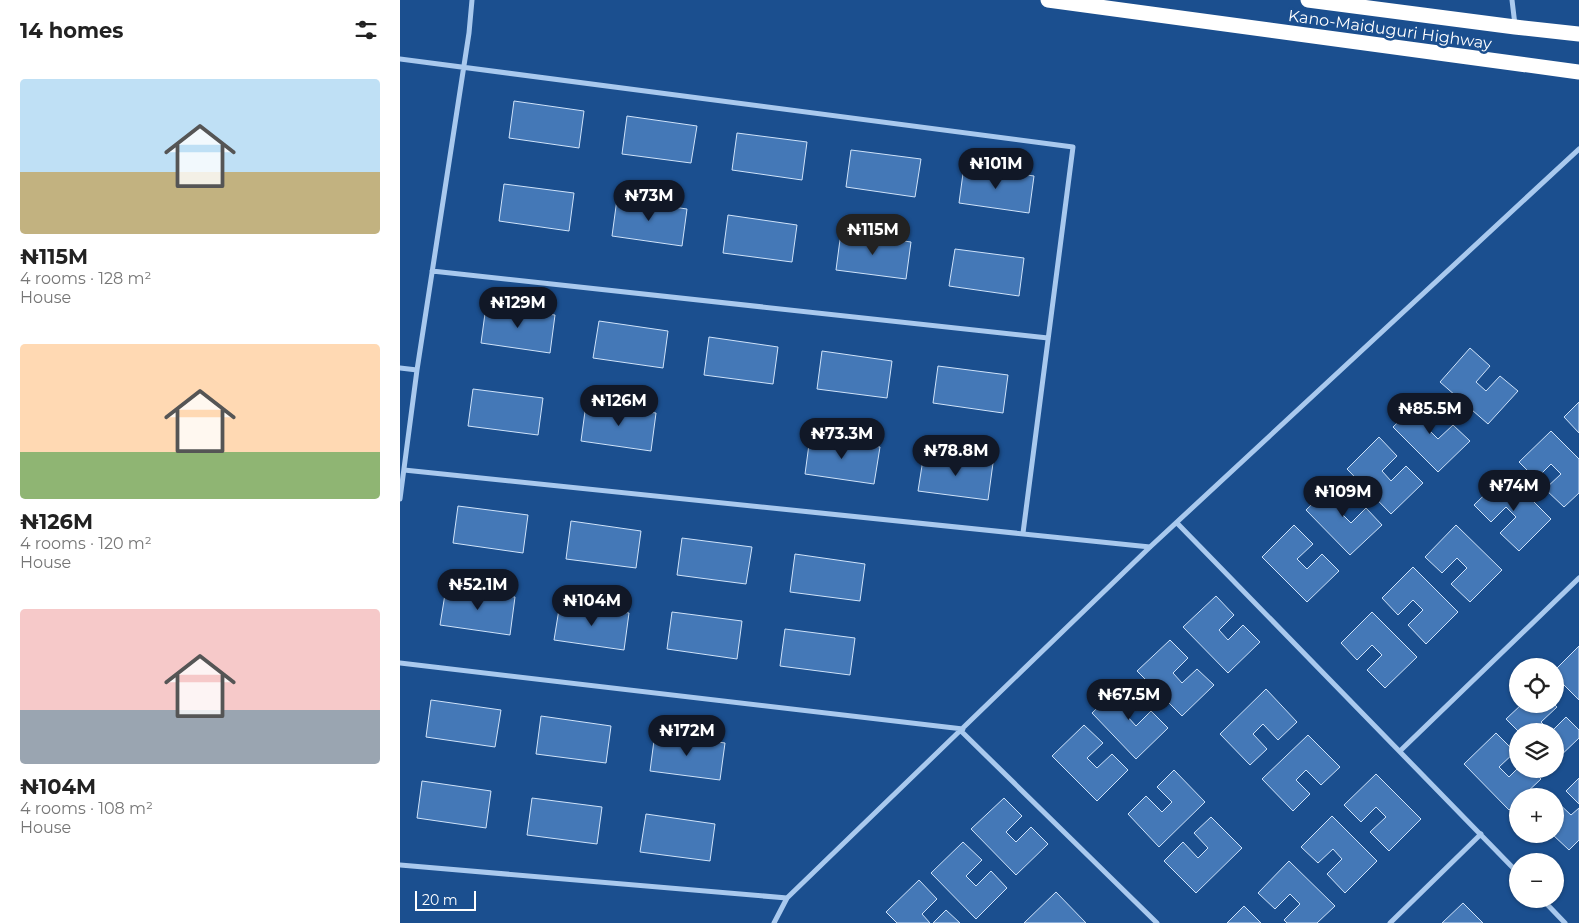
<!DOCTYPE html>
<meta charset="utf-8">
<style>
body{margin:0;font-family:Montserrat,sans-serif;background:#f2f2f2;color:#222;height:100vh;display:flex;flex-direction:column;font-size:19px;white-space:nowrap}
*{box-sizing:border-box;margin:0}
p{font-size:16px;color:#767676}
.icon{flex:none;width:28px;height:28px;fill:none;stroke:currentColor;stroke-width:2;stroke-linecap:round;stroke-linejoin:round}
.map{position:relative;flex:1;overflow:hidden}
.drawer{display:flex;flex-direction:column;background:#fff;width:400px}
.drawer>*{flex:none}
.fabs{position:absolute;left:1109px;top:658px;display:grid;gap:10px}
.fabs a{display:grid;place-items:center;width:55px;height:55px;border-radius:50%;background:#fff;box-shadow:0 1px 4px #0004;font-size:25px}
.scale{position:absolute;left:15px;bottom:12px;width:61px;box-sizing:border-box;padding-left:5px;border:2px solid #fff;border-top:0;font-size:14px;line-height:18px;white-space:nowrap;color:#fff;-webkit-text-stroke:4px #1b4f8f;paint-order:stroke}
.price{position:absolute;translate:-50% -42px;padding:0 11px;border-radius:18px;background:#111827;color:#fff;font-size:16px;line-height:32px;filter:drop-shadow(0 1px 2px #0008)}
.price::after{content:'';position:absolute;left:50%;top:30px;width:15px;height:11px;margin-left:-8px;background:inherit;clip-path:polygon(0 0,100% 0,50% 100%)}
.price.selected{background:#222;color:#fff}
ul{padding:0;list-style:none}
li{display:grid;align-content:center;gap:10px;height:265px;padding:0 20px}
li span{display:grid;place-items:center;height:155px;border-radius:5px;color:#555}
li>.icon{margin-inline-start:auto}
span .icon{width:90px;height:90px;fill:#fffc;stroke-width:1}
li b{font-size:21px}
h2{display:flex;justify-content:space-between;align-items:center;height:60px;padding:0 20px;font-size:21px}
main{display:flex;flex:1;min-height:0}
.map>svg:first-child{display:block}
</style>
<main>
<section class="drawer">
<h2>14 homes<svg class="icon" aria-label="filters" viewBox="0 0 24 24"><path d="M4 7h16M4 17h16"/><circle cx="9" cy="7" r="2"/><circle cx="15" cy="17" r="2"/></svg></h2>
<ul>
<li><span style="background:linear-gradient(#bfe0f5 60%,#c2b280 0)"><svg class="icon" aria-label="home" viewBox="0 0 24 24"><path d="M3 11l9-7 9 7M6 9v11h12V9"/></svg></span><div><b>₦115M</b><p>4 rooms · 128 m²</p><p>House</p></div></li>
<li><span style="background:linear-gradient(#ffd9b3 70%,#8fb573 0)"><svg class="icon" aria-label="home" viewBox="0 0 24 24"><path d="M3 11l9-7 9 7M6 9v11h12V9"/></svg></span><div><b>₦126M</b><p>4 rooms · 120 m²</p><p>House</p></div></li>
<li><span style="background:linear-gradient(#f6c9c9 65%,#9aa5b1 0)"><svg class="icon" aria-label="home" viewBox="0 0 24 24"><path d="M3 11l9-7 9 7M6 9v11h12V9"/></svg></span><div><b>₦104M</b><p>4 rooms · 108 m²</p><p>House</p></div></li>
</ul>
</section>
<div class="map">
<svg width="1179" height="923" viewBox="0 0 1179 923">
<rect width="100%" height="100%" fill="#1b4f8f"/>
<path fill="#4478b7" stroke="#cfe3fa" d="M114,101L184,111L179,148L109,138Z
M227,116L297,126L291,163L222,154Z
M337,133L407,142L402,180L332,170Z
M451,150L521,159L515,197L446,187Z
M564,166L634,176L629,213L559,203Z
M104,184L174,193L169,231L99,221Z
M217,199L287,209L282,246L212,236Z
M328,215L397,225L392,262L323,253Z
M441,232L511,242L506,279L436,270Z
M555,249L624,258L619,296L549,286Z
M86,306L155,315L150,353L81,343Z
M199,321L268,331L263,368L193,358Z
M309,337L378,347L373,384L304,375Z
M1070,348L1090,366L1076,382L1086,391L1100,376L1118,391L1088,424L1040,382Z
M422,351L492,361L487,398L417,389Z
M538,366L608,375L603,413L533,403Z
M73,389L143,398L138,435L68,426Z
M1026,395L1044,414L1028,429L1038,439L1053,425L1070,441L1038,472L993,427Z
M1179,402V433L1164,417Z
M186,404L256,413L251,451L181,441Z
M1151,431L1179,459V493L1164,507L1145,489L1161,474L1151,464L1136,479L1119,462Z
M410,437L480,447L474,484L405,474Z
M979,437L997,456L982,471L991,481L1006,466L1023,483L991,514L947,469Z
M524,453L593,463L588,500L518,491Z
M1106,474L1151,519L1119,551L1100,533L1116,517L1106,507L1091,522L1074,505Z
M938,479L956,497L941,513L951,523L966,508L982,525L950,555L906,510Z
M58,506L128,515L123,553L53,543Z
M171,521L241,531L236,568L166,559Z
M894,525L913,544L897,559L907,569L922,554L939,571L907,602L862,557Z
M1056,525L1102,570L1070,602L1051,584L1067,568L1057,558L1042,573L1025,557Z
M282,538L352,547L346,584L277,575Z
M395,554L465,564L460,601L390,592Z
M1013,567L1058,612L1026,644L1008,625L1023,610L1013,600L998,615L982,598Z
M46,588L115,597L110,635L40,625Z
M816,596L834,615L819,630L828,640L843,625L860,642L828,673L783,627Z
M160,603L229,613L224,650L154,640Z
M272,612L342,621L337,659L267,649Z
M972,612L1017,657L985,688L967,670L982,655L972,645L957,660L941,643Z
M385,629L455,638L450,675L380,666Z
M770,640L788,658L773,673L782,683L797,669L814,685L782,716L737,671Z
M1179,646V700L1155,676V670Z
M724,682L742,701L727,716L736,726L751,711L768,728L736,759L692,713Z
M866,689L897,722L878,740L863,724L853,734L867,749L850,765L820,734Z
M31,700L101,710L95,747L26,737Z
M1122,704H1154L1157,707L1141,722L1150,731H1118L1106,719Z
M141,716L211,726L206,763L136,754Z
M1166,717L1179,730V738L1155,761V731H1152Z
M684,725L703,743L687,758L697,768L712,754L728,770L697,801L652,756Z
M255,733L325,743L320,780L250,771Z
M1096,733L1115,752L1099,767L1109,777L1118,768L1131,769L1141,779L1123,796H1118V801L1109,810L1064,764Z
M908,735L940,767L921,785L906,770L896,780L910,794L893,811L862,779Z
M774,770L805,802L759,847L728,814L746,796L762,812L772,802L757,787Z
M976,774L1021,819L989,851L970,832L986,817L976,807L961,822L944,805Z
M1179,778V804L1166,791Z
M22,781L91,791L86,828L17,818Z
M132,798L202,807L197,844L127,835Z
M604,798L622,816L606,832L616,842L631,827L648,844L616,875L571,829Z
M1155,800L1171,815L1179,808V840L1169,850L1152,834H1155Z
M246,814L315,824L310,861L240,852Z
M932,816L977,861L945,893L927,874L942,859L933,849L918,863L901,847Z
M811,817L842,848L796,893L764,861L783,842L798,858L808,848L794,833Z
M563,842L582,860L566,876L576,886L591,871L607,888L576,919L531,873Z
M889,861L935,906L917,923H887L884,920L900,904L890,894L875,909L858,893Z
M519,880L537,899L522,914L530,923H497L486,912Z
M656,892L686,923H624Z
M1063,903L1083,923H1042Z
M844,906L861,923H827Z
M546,910L560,923H533Z"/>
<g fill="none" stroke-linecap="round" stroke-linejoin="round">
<path stroke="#a9c9ee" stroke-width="5" d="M1112,0L1115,25
M0,59L673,147L623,533
M32,271L648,338
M0,368L17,370
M4,470L750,547
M0,499L17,370L69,33L72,0
M777,523L1118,873
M0,663L563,729
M561,731L757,923
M1000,751L1179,578
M0,865L387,898
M1142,899L1165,923
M374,923L387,898L750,547L1179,149
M990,923L1081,834"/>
<path stroke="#fff" stroke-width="15" d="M648,0L1179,72
M908,0L1115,27L1179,34"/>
</g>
<g text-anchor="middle" stroke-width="5" stroke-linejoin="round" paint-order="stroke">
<g font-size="16" fill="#fff" stroke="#1b4f8f">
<text transform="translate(990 29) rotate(8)" y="6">Kano-Maiduguri Highway</text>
</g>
</g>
</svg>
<div class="fabs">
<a><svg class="icon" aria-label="locate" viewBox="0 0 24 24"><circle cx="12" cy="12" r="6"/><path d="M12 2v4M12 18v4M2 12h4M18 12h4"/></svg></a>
<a><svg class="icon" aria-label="layers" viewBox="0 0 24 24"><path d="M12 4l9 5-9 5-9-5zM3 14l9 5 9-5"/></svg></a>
<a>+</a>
<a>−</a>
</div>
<div class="scale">20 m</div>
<b class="price" style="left:596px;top:190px">₦101M</b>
<b class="price" style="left:249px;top:222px">₦73M</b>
<b class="price selected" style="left:473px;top:256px">₦115M</b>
<b class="price" style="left:118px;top:329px">₦129M</b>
<b class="price" style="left:219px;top:427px">₦126M</b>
<b class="price" style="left:1030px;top:435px">₦85.5M</b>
<b class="price" style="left:442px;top:460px">₦73.3M</b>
<b class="price" style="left:556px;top:477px">₦78.8M</b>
<b class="price" style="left:1114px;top:512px">₦74M</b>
<b class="price" style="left:943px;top:518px">₦109M</b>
<b class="price" style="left:78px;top:611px">₦52.1M</b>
<b class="price" style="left:192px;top:627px">₦104M</b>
<b class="price" style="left:729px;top:721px">₦67.5M</b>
<b class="price" style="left:287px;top:757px">₦172M</b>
</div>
</main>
